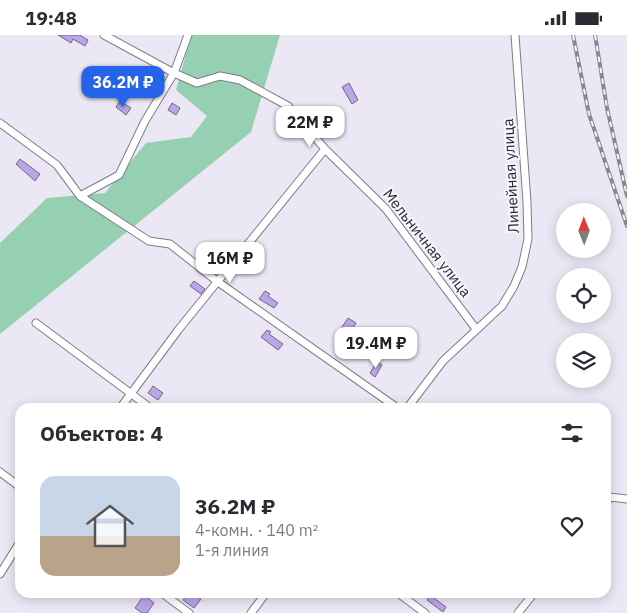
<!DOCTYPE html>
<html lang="ru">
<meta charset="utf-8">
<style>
body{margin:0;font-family:"IBM Plex Sans",sans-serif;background:#f7f7f7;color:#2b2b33;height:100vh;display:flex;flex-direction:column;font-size:19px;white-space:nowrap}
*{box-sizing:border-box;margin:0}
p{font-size:16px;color:#7c7c81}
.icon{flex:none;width:28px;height:28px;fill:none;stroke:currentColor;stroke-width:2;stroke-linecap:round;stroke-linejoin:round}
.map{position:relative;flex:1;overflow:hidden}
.drawer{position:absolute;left:15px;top:368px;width:596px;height:195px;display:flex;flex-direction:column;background:#fff;border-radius:15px;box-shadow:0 2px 12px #0003}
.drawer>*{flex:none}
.needle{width:32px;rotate:359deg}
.tools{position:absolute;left:556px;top:168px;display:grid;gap:10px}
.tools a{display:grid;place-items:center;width:55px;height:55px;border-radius:50%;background:#fff;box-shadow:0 2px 12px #0003;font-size:25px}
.price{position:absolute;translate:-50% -42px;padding:0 11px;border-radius:10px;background:#fff;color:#222;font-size:16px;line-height:32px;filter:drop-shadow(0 1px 2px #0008)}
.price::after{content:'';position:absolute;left:50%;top:30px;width:15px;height:11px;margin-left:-8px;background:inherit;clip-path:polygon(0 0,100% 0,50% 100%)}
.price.current{background:#2563eb;color:#fff}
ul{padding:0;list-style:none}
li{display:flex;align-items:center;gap:15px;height:125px;padding:0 25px}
li span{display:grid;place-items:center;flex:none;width:140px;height:100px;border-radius:15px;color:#555}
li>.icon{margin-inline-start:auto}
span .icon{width:60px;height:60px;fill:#fffc;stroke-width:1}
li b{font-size:21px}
h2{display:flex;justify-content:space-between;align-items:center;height:60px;padding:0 25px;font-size:21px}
.status{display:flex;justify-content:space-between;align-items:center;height:35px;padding:0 25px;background:#fff;direction:ltr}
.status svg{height:14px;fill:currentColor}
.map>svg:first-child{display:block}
</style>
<div class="status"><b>19:48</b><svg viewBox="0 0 49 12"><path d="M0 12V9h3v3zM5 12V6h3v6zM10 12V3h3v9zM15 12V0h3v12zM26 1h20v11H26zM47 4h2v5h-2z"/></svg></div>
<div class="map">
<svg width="627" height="578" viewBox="0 0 627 578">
<rect width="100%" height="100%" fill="#ece7f5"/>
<path fill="#96d0b2" d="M191,0H280L251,97L0,299V208L47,163L105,158L146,108L191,102L207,81L176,55Z"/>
<path fill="#bba4e9" stroke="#6f6b78" d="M58,0H80L88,5L85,11L73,4L71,8Z
M349,48L358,65L352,69L342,52Z
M120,66L131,73L126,80L116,72Z
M172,68L180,73L176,80L168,75Z
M20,124L40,139L35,146L16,129Z
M214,222L224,228L219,235L210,229Z
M194,246L205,254L201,259L190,251Z
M265,256L270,259L268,261L278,268L274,273L259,264Z
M348,283L356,288L347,303L338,298Z
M267,295L271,297L269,299L283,309L278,315L261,302Z
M377,327L382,330L375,342L370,338Z
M153,351L163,358L158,365L148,358Z
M189,558L201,564L194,573L183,565Z
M144,560L154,568L147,578H142L135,573Z
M430,560L446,572L443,577L427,565Z"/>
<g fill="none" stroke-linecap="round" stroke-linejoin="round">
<defs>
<path id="minor" d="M104,0L174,38L197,48L220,41L240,45L288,71L325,114L386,174L476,294
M0,88L57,130L80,161L149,206L170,209L218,247L396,372
M80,161L119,140L145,86L174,38L188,0
M36,288L149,372
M121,372L179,294L325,114
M408,372L443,326L502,271L514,251L522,232L528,204L527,167L515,0
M0,437L20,452
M606,468L610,462L627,464
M0,539L20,507
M162,558L189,578
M398,558L425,578
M251,578L266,558
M518,578L534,558"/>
</defs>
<use href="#minor" stroke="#807c88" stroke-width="9"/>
<use href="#minor" stroke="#fff" stroke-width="7"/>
<defs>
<path id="rail" d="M573,0L589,79L627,191
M595,0L607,73L627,161"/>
</defs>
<use href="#rail" stroke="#8b8791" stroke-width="4"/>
<use href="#rail" stroke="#f8f6fe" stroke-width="2" stroke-dasharray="5.5" stroke-linecap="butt"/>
</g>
<g text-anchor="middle" stroke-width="4" stroke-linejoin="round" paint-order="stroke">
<g font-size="15" fill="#2a282d" stroke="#f8f6fe">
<text transform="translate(511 141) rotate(-93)" y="5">Линейная улица</text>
<text transform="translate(427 208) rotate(52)" y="5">Мельничная улица</text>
</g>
</g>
</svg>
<div class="tools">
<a><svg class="needle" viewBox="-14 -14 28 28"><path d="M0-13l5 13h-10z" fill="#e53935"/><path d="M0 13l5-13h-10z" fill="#7c7c81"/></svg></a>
<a><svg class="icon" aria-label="locate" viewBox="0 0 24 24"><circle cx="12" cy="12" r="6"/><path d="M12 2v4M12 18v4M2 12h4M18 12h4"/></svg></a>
<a><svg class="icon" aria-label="layers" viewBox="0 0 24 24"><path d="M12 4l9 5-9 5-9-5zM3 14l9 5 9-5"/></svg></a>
</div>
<b class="price current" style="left:123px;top:73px">36.2M ₽</b>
<b class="price" style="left:310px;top:113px">22M ₽</b>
<b class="price" style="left:230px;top:249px">16M ₽</b>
<b class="price" style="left:376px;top:334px">19.4M ₽</b>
<section class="drawer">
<h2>Объектов: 4<svg class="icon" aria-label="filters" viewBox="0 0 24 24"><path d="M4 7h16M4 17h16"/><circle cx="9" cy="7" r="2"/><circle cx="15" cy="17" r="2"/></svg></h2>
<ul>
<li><span style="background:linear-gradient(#c9d6e8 60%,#b9a48a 0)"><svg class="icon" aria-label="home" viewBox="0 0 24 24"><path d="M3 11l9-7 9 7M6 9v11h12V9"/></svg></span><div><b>36.2M ₽</b><p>4-комн. · 140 m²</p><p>1-я линия</p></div><svg class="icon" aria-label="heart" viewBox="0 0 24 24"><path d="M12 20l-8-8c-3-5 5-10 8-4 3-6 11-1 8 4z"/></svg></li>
</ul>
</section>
</div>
